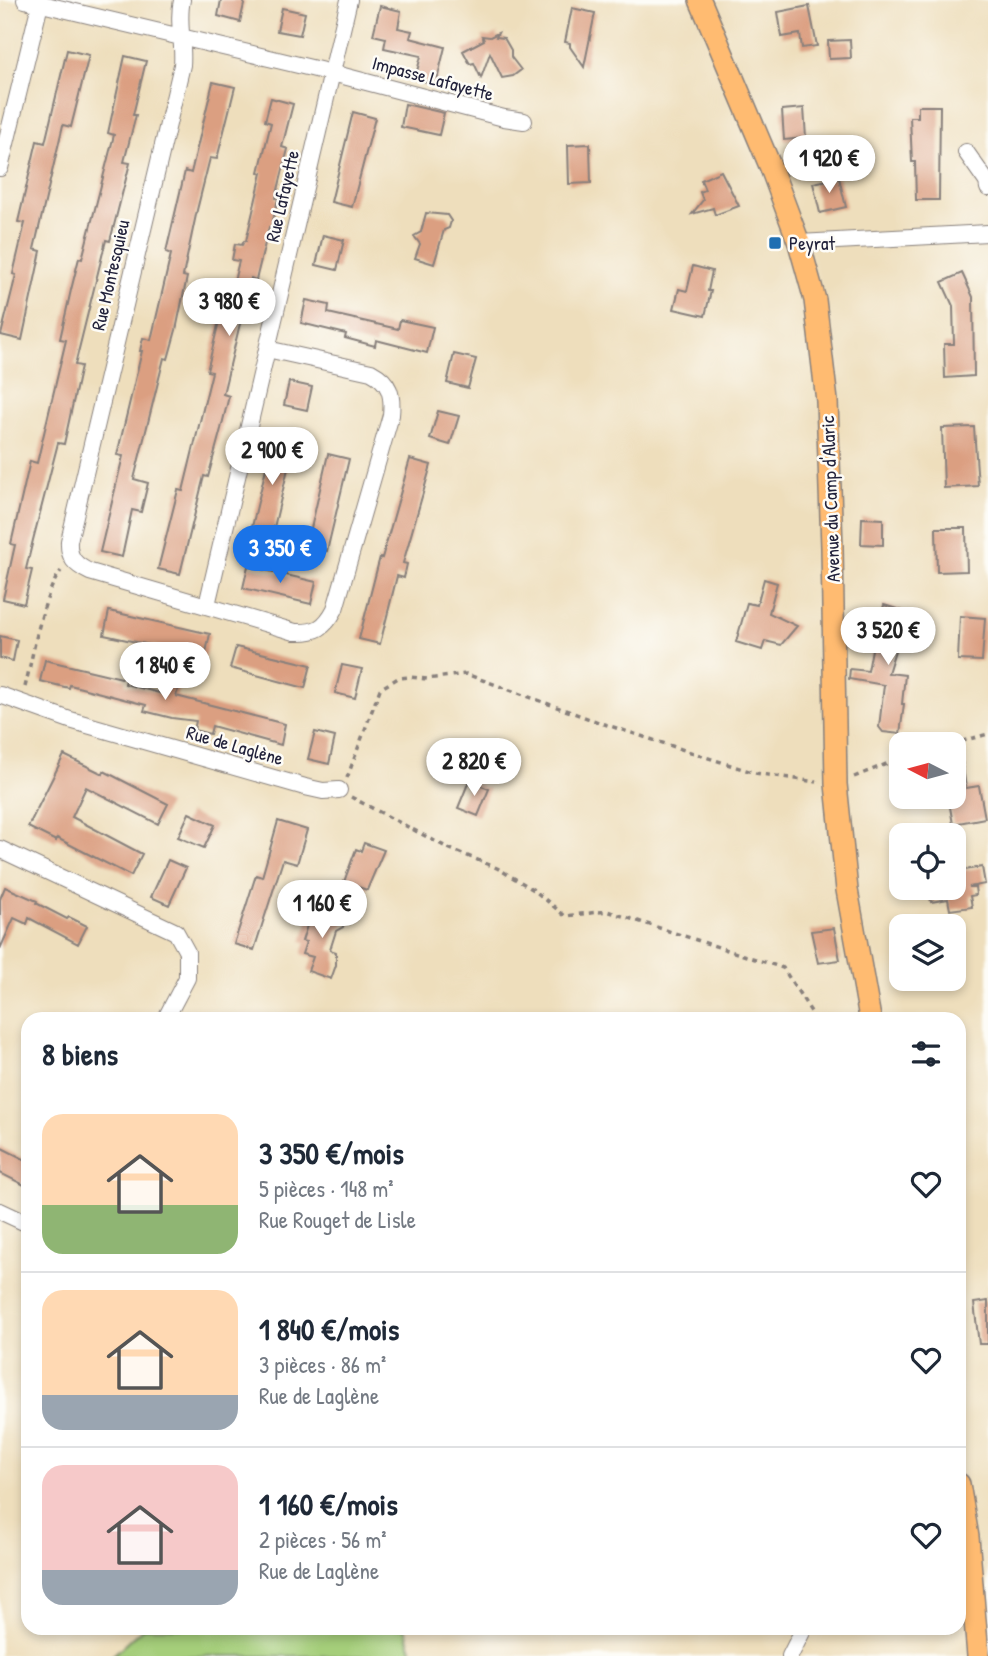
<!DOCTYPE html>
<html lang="fr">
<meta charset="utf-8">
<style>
body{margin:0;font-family:"Patrick Hand",sans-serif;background:#f2f2f3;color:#1f2937;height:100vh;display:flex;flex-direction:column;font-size:26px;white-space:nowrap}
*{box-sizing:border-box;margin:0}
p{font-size:23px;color:#747a83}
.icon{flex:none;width:38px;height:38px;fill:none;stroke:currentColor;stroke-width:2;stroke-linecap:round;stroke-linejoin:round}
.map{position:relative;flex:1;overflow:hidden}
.panel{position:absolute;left:21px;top:1012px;width:945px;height:623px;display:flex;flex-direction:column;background:#fff;border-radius:21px;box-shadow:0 4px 10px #0003}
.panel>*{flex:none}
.needle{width:46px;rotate:276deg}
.controls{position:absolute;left:889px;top:732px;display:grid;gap:14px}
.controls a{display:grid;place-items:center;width:77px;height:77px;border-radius:14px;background:#fff;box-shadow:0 4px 10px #0003;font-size:35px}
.price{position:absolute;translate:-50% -60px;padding:0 16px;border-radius:24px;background:#fff;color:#222;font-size:23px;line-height:46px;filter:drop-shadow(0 2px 4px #0008)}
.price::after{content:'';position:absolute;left:50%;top:42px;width:21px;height:16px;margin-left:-10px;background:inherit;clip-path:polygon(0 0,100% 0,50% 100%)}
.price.selected{background:#1a73e8;color:#fff}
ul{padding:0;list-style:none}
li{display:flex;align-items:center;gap:21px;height:175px;padding:0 21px}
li+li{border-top:2px solid #e0e1e3}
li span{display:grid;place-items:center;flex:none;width:196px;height:140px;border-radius:21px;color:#555}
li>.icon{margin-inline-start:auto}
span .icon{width:84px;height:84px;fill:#fffc;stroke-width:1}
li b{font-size:30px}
h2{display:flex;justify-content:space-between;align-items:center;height:84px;padding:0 21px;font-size:30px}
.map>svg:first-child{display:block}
</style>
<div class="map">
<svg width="988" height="1656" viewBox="0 0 988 1656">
<rect width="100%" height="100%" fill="#fdfcf7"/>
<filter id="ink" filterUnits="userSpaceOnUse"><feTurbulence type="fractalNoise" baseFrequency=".0143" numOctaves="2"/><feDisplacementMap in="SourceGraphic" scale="14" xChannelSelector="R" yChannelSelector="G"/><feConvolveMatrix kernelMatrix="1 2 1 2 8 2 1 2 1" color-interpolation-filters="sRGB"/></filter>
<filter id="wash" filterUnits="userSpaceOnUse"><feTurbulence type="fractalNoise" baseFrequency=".00686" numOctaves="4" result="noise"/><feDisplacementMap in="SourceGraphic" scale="28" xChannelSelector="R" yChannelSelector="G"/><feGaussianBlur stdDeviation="1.57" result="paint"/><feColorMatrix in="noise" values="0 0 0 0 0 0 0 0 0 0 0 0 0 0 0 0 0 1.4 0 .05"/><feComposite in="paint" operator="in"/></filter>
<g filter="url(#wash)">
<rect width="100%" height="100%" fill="#eedebc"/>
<path fill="#a5ce7a" stroke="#64785a" stroke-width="2" d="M143,1628H405L414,1656H112Z"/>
<g id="blocks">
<path fill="#db9f81" d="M221,0H245L240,22L218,16Z
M380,6L401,11L398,28L412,31L410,38L445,47L436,84L415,79L421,56L384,48L386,38L373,35Z
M809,6L817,46L802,48L800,34L782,37L778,12Z
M282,8L305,13L300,35L277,31Z
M572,8L595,13L584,67L570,47V43L565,42Z
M498,33L496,37L504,38L511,50V57L521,70L513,76L502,78L490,53L481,78L474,63L470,64L463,51L484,40L482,36L490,37Z
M850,40L851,58L829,59L828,41Z
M67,50L89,55L71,127L63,125L34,249L41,251L22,340L1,335L16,275L13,274L25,223L18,222L37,141L45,143Z
M125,56L146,61L133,115H136L124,162L130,163L110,241L106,240L75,365L81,366L64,444L58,443L33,540L26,569L32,570L24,604L3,599L15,545L11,544L30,461L37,463L66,340L60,339L71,290L79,258L82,259L114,135L108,133Z
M213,82L235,87L217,159L210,158L197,210L183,276L187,277L176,330L168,359L164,358L134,479L148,483L141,512L132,510L122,557L100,552L123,456L117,455L142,351H140L143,338L151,340L159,306L171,254L166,252L185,171L191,173Z
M271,98L293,104L282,147L288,149L276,198L278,199L271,228L269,227L256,280L251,278L223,394L229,396L221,429L208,477L204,476L180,574L158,569L178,490L183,491L212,372L207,371L226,292L231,293L239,261L232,260L235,244L242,245L244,241H246L262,173L259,172L271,123L265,121Z
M405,104L444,113L439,135L401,127Z
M918,106H940L939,200H916L915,162H912L910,117H918Z
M804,108L806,138L784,140L782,110Z
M353,112L375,118L352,207L331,202Z
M590,144L591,183L569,184L568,145Z
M721,171L739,206L715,215L713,208L692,214L703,200L700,192L705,190L701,180Z
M839,178L846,207L820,213L813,183Z
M426,213L447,215L451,221L449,228L444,230L434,264L415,258L420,244L414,236L421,232Z
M323,235L344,240L337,270L316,265Z
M693,266L712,271L708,291H711L705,316L674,309L679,289L687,291Z
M962,273L973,297L974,376L945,378L944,344H954L953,306L942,282Z
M306,300L329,305L328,313L398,329L400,320L433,327L427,353L376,340L375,346L345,338L346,334L301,323Z
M454,354L476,359L468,388L447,383Z
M289,382L312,387L307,410L284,405Z
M438,411L459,416L450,445L430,439Z
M974,427L978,486L944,488L942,428Z
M273,439L294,443L272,536L251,531Z
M328,454L349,459L327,551L307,546Z
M410,459L431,465L403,563L407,564L404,578L397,576L380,644L359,639L380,557L382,558Z
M862,518L883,519V545L861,544Z
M936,528H966L967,571L937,572Z
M248,566L316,582L311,604L243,588Z
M764,579L777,583L769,613L797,626L781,645L765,641L762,650L736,642L747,603L757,605Z
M884,605L916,615L911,631L902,628L888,673L905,675L902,704H904L900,734L883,732L879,727L884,685L849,679L850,669L868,671L873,644Z
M109,611L210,634L205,657L104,635Z
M960,616L985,618L982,661L958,660Z
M0,636L17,640L13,661L0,658Z
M236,647L311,665L305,688L230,668Z
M45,660L126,679L125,684L163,694L168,676L181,680L176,696L285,724L281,745L212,726L210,734L194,730L196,721L172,718L144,711L146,705L70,685L69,688L40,681Z
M342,665L362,669L355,698L335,693Z
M315,732L335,737L329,764L308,759Z
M64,755L103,774L104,771L168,804L158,824L86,787L72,817L142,854L131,876L57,838L56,841L28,827Z
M962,761L966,788L979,786L985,818L953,824L948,796H954V762Z
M469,781L489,789L478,816L458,808Z
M189,813L215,825L204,848L178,837Z
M278,821L307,830L297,864L283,860L254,950L234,944L256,875L262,877Z
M364,843L384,850L367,890L344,882L356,849L361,851Z
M168,860L186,868L169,905L151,897Z
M982,867L985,884L969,887H975L976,895L970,896L972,907L950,910L948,899L931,902L928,887H954V872Z
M5,887L37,901L36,903L67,919L69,917L87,926L78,944L29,918L27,924L14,918L0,949V899Z
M314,904L342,913L345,919L343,927L336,931L330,950L336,952V965L331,979L308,971L313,957L302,954L306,942L302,941Z
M834,928L840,960L818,963L811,931Z
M0,1147L28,1161V1187L0,1173Z
M988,1301V1344H979L974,1303Z"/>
</g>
</g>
<g filter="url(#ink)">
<use href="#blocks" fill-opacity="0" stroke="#88807c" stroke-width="2"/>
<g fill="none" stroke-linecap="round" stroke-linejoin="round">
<defs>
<path id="minor" d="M25,0L332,73L504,118L524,121
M182,0C177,21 184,43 182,65L69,541C68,558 75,565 90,572L295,632C316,633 325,628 335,609L391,415C393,395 390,382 371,372L267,349
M966,152L987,182L988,188
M0,168L40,4
M799,243L988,233
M207,605L349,0
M0,695L70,720L305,787L323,791L339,790
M0,849L176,932L187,952V978L166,1018
M0,1211L28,1224
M790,1656L804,1628"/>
<path id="major" d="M700,0L771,168L799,243L815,300L827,401L832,547L836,784L847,890L870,1018
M959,1484L968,1537L978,1656"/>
</defs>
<use href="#minor" stroke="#88807c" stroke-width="18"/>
<use href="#major" stroke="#88807c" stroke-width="24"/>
<path stroke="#88807c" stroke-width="3.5" stroke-dasharray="5 5" stroke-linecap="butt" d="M25,687C33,656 42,595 61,571
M952,744L988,734
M854,777L901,758
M347,778L380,689L398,678L410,677L427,679L466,674L601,723L755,773L817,782
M351,797L448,848L497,868L534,890L565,916L607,911L783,968L815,1018"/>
<use href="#minor" stroke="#fff" stroke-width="16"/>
<use href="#major" stroke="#ffbb71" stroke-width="21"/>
</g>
</g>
<rect fill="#1f6fb2" stroke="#fdfcf7" stroke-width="2.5" x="768" y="236" width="14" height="14" rx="3.5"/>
<g text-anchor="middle" stroke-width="5" stroke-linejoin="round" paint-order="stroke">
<g font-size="19" fill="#22223b" stroke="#fdfcf7">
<text transform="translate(433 78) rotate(15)" y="7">Impasse Lafayette</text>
<text transform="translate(282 196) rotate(-77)" y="7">Rue Lafayette</text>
<text transform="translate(110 275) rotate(-77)" y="7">Rue Montesquieu</text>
<text transform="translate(830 499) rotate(-92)" y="7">Avenue du Camp d'Alaric</text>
<text transform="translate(235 745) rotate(16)" y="7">Rue de Laglène</text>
</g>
<g font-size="19" fill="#22223b" stroke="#fdfcf7" text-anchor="start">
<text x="789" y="250">Peyrat</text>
</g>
</g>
</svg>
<div class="controls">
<a><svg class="needle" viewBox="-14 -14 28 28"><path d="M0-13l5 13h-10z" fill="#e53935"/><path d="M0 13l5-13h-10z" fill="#747a83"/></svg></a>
<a><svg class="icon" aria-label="locate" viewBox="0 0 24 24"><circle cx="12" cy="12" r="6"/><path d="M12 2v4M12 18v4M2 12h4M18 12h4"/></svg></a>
<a><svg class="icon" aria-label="layers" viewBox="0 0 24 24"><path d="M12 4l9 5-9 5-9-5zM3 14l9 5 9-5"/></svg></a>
</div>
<b class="price" style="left:829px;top:195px">1 920 €</b>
<b class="price" style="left:229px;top:338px">3 980 €</b>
<b class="price" style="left:272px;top:487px">2 900 €</b>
<b class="price selected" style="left:280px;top:585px">3 350 €</b>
<b class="price" style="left:888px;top:667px">3 520 €</b>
<b class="price" style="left:165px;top:702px">1 840 €</b>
<b class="price" style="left:474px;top:798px">2 820 €</b>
<b class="price" style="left:322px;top:940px">1 160 €</b>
<section class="panel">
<h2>8 biens<svg class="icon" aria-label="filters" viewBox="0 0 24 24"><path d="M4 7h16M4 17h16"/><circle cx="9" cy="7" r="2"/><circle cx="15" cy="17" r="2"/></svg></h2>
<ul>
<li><span style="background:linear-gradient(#ffd9b3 65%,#8fb573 0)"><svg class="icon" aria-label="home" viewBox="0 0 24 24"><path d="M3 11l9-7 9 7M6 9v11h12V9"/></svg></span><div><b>3 350 €/mois</b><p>5 pièces · 148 m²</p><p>Rue Rouget de Lisle</p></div><svg class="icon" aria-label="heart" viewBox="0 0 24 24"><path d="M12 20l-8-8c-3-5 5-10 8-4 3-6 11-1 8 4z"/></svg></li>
<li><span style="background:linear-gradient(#ffd9b3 75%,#9aa5b1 0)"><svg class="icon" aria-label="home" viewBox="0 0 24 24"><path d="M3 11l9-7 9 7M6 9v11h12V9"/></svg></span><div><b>1 840 €/mois</b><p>3 pièces · 86 m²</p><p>Rue de Laglène</p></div><svg class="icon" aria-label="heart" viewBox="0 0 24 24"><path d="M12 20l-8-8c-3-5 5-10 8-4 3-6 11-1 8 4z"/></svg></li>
<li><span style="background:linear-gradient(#f6c9c9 75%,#9aa5b1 0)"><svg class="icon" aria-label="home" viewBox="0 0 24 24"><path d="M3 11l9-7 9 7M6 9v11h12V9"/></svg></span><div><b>1 160 €/mois</b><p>2 pièces · 56 m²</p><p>Rue de Laglène</p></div><svg class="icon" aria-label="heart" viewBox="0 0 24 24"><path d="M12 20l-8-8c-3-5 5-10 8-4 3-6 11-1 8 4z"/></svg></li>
</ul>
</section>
</div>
